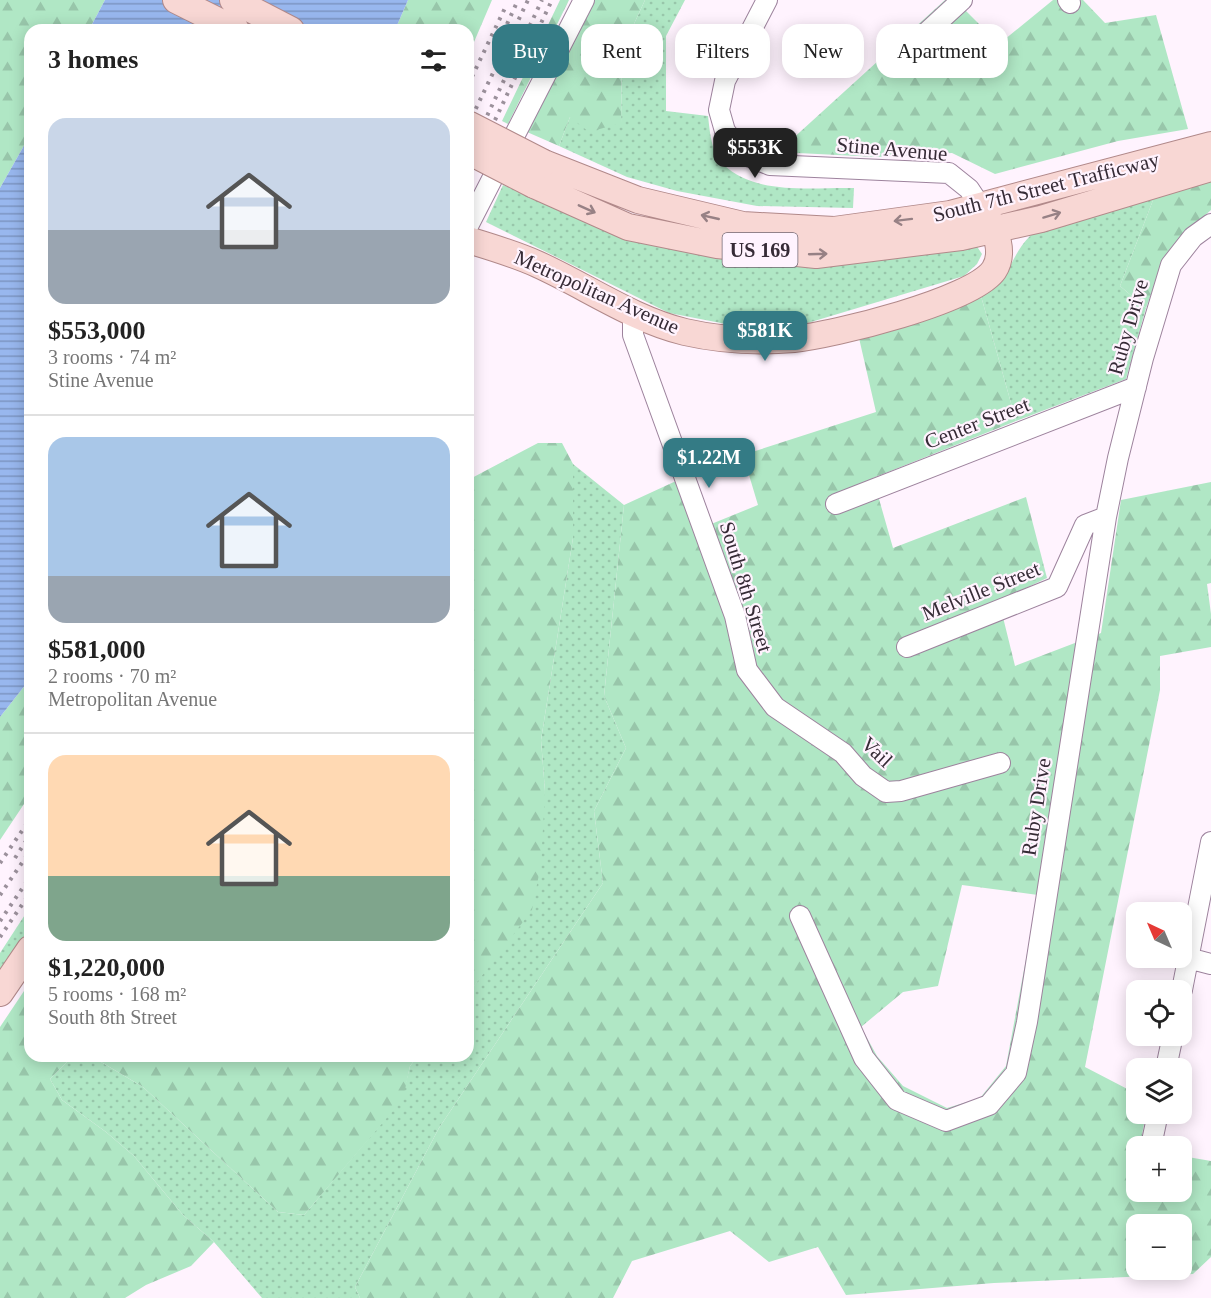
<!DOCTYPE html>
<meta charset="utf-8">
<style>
body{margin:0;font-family:"Times New Roman",serif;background:#f2f2f2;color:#222;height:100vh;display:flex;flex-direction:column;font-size:22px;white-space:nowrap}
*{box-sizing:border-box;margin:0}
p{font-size:20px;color:#767676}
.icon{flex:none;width:33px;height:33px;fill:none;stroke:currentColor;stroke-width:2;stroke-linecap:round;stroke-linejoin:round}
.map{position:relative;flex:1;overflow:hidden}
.details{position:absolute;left:24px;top:24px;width:450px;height:1038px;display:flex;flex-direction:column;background:#fff;border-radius:18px;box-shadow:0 3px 15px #0003}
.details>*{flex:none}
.top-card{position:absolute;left:492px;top:24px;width:570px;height:54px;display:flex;gap:12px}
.needle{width:39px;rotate:316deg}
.controls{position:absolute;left:1126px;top:902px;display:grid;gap:12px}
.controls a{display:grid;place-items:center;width:66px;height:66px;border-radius:12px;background:#fff;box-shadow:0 3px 15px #0003;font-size:30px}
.price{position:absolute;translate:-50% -51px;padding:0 14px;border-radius:12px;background:#347b85;color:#fff;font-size:20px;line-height:39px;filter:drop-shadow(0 2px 3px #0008)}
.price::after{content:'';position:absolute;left:50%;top:36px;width:18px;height:14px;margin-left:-9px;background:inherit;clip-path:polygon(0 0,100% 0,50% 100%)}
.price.current{background:#222;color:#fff}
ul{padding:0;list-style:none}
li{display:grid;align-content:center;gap:12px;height:318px;padding:0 24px}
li+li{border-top:2px solid #e0e0e0}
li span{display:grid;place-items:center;height:186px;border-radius:18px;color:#555}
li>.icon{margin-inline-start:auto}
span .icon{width:108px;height:108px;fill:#fffc;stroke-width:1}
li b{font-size:26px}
h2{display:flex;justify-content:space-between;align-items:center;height:72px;padding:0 24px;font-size:26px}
.tag{padding:0 21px;border-radius:18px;background:#fff;box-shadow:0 3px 15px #0003;font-size:21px;line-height:54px}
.tag.current{background:#347b85;color:#fff}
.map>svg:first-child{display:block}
</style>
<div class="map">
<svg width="1211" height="1298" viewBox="0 0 1211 1298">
<defs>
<pattern id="green-dots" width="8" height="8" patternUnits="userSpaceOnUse" patternTransform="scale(1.5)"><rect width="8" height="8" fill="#b0e7c5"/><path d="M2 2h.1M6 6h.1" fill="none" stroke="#98c6aa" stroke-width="1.8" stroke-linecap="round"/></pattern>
<pattern id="forest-firs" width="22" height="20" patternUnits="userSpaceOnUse" patternTransform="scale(1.5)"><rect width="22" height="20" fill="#b0e7c5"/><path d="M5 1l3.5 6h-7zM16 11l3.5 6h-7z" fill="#98c6aa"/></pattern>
<pattern id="water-rules" width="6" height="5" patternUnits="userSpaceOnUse" patternTransform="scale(1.5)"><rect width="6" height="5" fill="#98b7ee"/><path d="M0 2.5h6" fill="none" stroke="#7d95c2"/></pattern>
</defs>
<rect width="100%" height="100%" fill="#fff3fe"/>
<path fill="url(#green-dots)" d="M645,0H685L666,36V111L708,116C710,132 711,152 723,164C755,196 813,187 854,188L853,208L757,206L677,191L627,177L559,146L570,117L621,123L622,50Z
M503,185L633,239L699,255L785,265L855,264L976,245L982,254L977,264L964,276L801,325L726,324L669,313L486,222Z
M1155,195L1120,286L1146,308L1126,379L1016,421L981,296C1013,278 1009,256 1031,235Z
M573,464L624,505L604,696L626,748L594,811L603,883L439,1128L355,1287L360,1298H262L214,1242L183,1215L134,1156L106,1132L62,1100L50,1079L73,1056H91L143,1087L278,1212L304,1215L402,1099L410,1066L418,1056H468V994L486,969L545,791L541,740L573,538Z
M30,907V927L0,973V953Z"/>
<path fill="url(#forest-firs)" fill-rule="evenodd" d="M0,0H105L89,30H30V135L0,188Z
M408,0H492L468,56V30H395Z
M560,0H569L508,124L502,121Z
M592,0H645L622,50L621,123L589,132L570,117L559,146L527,132Z
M945,0H955L999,44L1053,0H1083L1105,23L1156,15L1188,129L1118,141L995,174L952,153L877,157L778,152Z
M1211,180V210L1188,230L1163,262L1146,308L1120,286L1155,195Z
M981,296L1016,421L873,478L893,548L1026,497L1047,578L999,601L1015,666L1101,633L1121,500L1211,482V583L1207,584L1211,614V647L1160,656V690L1085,1067L1137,1094V1113H1146L1140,1146H1137V1191H1182V1156L1211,1161V1257L1193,1274L994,1283L846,1295L818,1247L769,1262L730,1231L632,1261L613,1298H360L355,1287L439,1128L603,883L594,811L626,748L604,696L624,505L676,481L694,531L758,505L743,455L876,412L859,338ZM962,885L1038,895L1006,1066L980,1098L947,1108L903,1086L877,1056L861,1027L903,992L938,986ZM1137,1224H1182V1269H1137Z
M538,443H562L573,464V538L541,740L545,791L541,864L532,910L468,994V480Z
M30,679V795L0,840V717Z
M30,982V1056H73L50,1079L62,1100L106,1132L134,1156L183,1215L214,1242L191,1266L146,1285L125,1298H0V1027Z
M91,1056H418L410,1066L403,1099L304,1215L278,1212L143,1087Z"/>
<path fill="url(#water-rules)" d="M105,0H408L395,30H89Z
M30,135V679L0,717V188Z"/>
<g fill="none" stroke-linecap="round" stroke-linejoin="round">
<defs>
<path id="minor" d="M767,0L725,81L719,110L725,131L743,154L770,165L949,173L969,189L981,207
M1068,0L1070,3
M914,44L962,0
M468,226L584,0
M633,313V335L735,616L747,670L775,707L843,753L863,776L886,792L901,791L1000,763
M836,504L1136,387
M907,647L1057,587L1085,525L1106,517
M800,916L864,1058L897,1100L946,1121L989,1105L1016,1073L1027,1022L1106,517L1118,458L1143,358L1171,265L1193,237L1211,224
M1188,958L1211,964
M1182,990L1211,842
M1166,1068L1173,1035
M1151,1146L1158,1113"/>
<path id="major" d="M176,0L236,30
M233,0L291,30
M544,163L638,200L743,225L834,230L950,214L1211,145
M534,185L628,227L717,245L816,255L961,237L1041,219L1211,168
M468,240C491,247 515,254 537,264C586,286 632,319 685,332C720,340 758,342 794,339C833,335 973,301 994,270C1005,253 996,230 986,215
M0,993L30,949"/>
</defs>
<use href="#minor" stroke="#9d839d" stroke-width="22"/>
<use href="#major" stroke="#b1898a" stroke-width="28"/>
<use href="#minor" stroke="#fff" stroke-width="20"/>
<use href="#major" stroke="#f8d7d4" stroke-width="26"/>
<path stroke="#9c919c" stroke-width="4" stroke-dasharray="3 6" stroke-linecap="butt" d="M507,24L518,0
M468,85L505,8
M468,125L528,0
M468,156L542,0
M468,177L552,0
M15,858L30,835
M0,863L30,819
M0,895L30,851
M0,921L30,877
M0,937L30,893"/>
<defs>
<path id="major-bridge" d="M468,124L544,163
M468,151L534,185"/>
</defs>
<use href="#major-bridge" stroke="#b1898a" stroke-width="28" stroke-linecap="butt"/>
<use href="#major-bridge" stroke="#f8d7d4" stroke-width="26"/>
</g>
<defs><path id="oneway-shaft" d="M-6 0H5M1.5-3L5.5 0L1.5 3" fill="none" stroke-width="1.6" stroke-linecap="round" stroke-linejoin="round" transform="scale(1.5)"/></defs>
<g stroke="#978185">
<use href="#oneway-shaft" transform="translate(587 209) rotate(24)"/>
<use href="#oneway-shaft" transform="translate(1052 215) rotate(-17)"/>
<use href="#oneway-shaft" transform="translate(710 217) rotate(-167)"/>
<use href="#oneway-shaft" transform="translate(903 220) rotate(173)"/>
<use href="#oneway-shaft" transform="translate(818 254) rotate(-2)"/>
</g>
<g text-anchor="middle" stroke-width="4.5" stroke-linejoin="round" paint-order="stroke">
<rect fill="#fff3fe" stroke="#726772" stroke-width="1.5" x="722.5" y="233" width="75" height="34" rx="4.5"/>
<g font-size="20" font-weight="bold" fill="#362b36">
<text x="760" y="257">US 169</text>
</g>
<g font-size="21" fill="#362b36" stroke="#fff3fe">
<text transform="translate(892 149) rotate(5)" y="7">Stine Avenue</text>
<text transform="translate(1046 187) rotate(-14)" y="7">South 7th Street Trafficway</text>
<text transform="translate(597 292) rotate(24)" y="7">Metropolitan Avenue</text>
<text transform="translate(1128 327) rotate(-74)" y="7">Ruby Drive</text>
<text transform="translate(977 423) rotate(-21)" y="7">Center Street</text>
<text transform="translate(746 587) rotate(73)" y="7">South 8th Street</text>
<text transform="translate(981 591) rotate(-22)" y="7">Melville Street</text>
<text transform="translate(877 752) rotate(43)" y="7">Vail</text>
<text transform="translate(1036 807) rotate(-81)" y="7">Ruby Drive</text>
</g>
</g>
</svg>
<div class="controls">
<a><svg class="needle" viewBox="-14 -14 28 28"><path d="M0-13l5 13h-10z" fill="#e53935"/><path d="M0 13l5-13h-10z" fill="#767676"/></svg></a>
<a><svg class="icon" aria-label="locate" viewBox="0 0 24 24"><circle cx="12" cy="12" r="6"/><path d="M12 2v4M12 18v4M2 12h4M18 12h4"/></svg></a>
<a><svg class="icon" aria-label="layers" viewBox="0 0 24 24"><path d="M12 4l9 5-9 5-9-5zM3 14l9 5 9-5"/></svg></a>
<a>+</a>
<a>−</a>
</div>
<b class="price current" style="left:755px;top:179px">$553K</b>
<b class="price" style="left:765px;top:362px">$581K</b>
<b class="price" style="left:709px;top:489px">$1.22M</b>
<div class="top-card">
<a class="tag current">Buy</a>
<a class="tag">Rent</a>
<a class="tag">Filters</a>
<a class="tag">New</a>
<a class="tag">Apartment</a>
</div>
<section class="details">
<h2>3 homes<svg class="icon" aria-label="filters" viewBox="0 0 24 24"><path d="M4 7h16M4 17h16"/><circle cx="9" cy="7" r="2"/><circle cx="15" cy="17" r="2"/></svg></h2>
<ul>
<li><span style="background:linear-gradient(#c9d6e8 60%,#9aa5b1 0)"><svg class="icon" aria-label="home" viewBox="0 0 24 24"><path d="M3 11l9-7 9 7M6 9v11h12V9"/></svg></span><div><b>$553,000</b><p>3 rooms · 74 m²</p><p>Stine Avenue</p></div></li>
<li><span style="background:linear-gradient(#a9c7e8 75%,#9aa5b1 0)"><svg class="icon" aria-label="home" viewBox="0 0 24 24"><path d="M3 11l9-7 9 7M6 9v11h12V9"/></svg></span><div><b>$581,000</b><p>2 rooms · 70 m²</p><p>Metropolitan Avenue</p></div></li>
<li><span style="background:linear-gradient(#ffd9b3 65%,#7fa58c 0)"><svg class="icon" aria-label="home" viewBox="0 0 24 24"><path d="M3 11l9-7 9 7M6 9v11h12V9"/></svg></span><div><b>$1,220,000</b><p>5 rooms · 168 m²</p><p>South 8th Street</p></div></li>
</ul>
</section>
</div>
